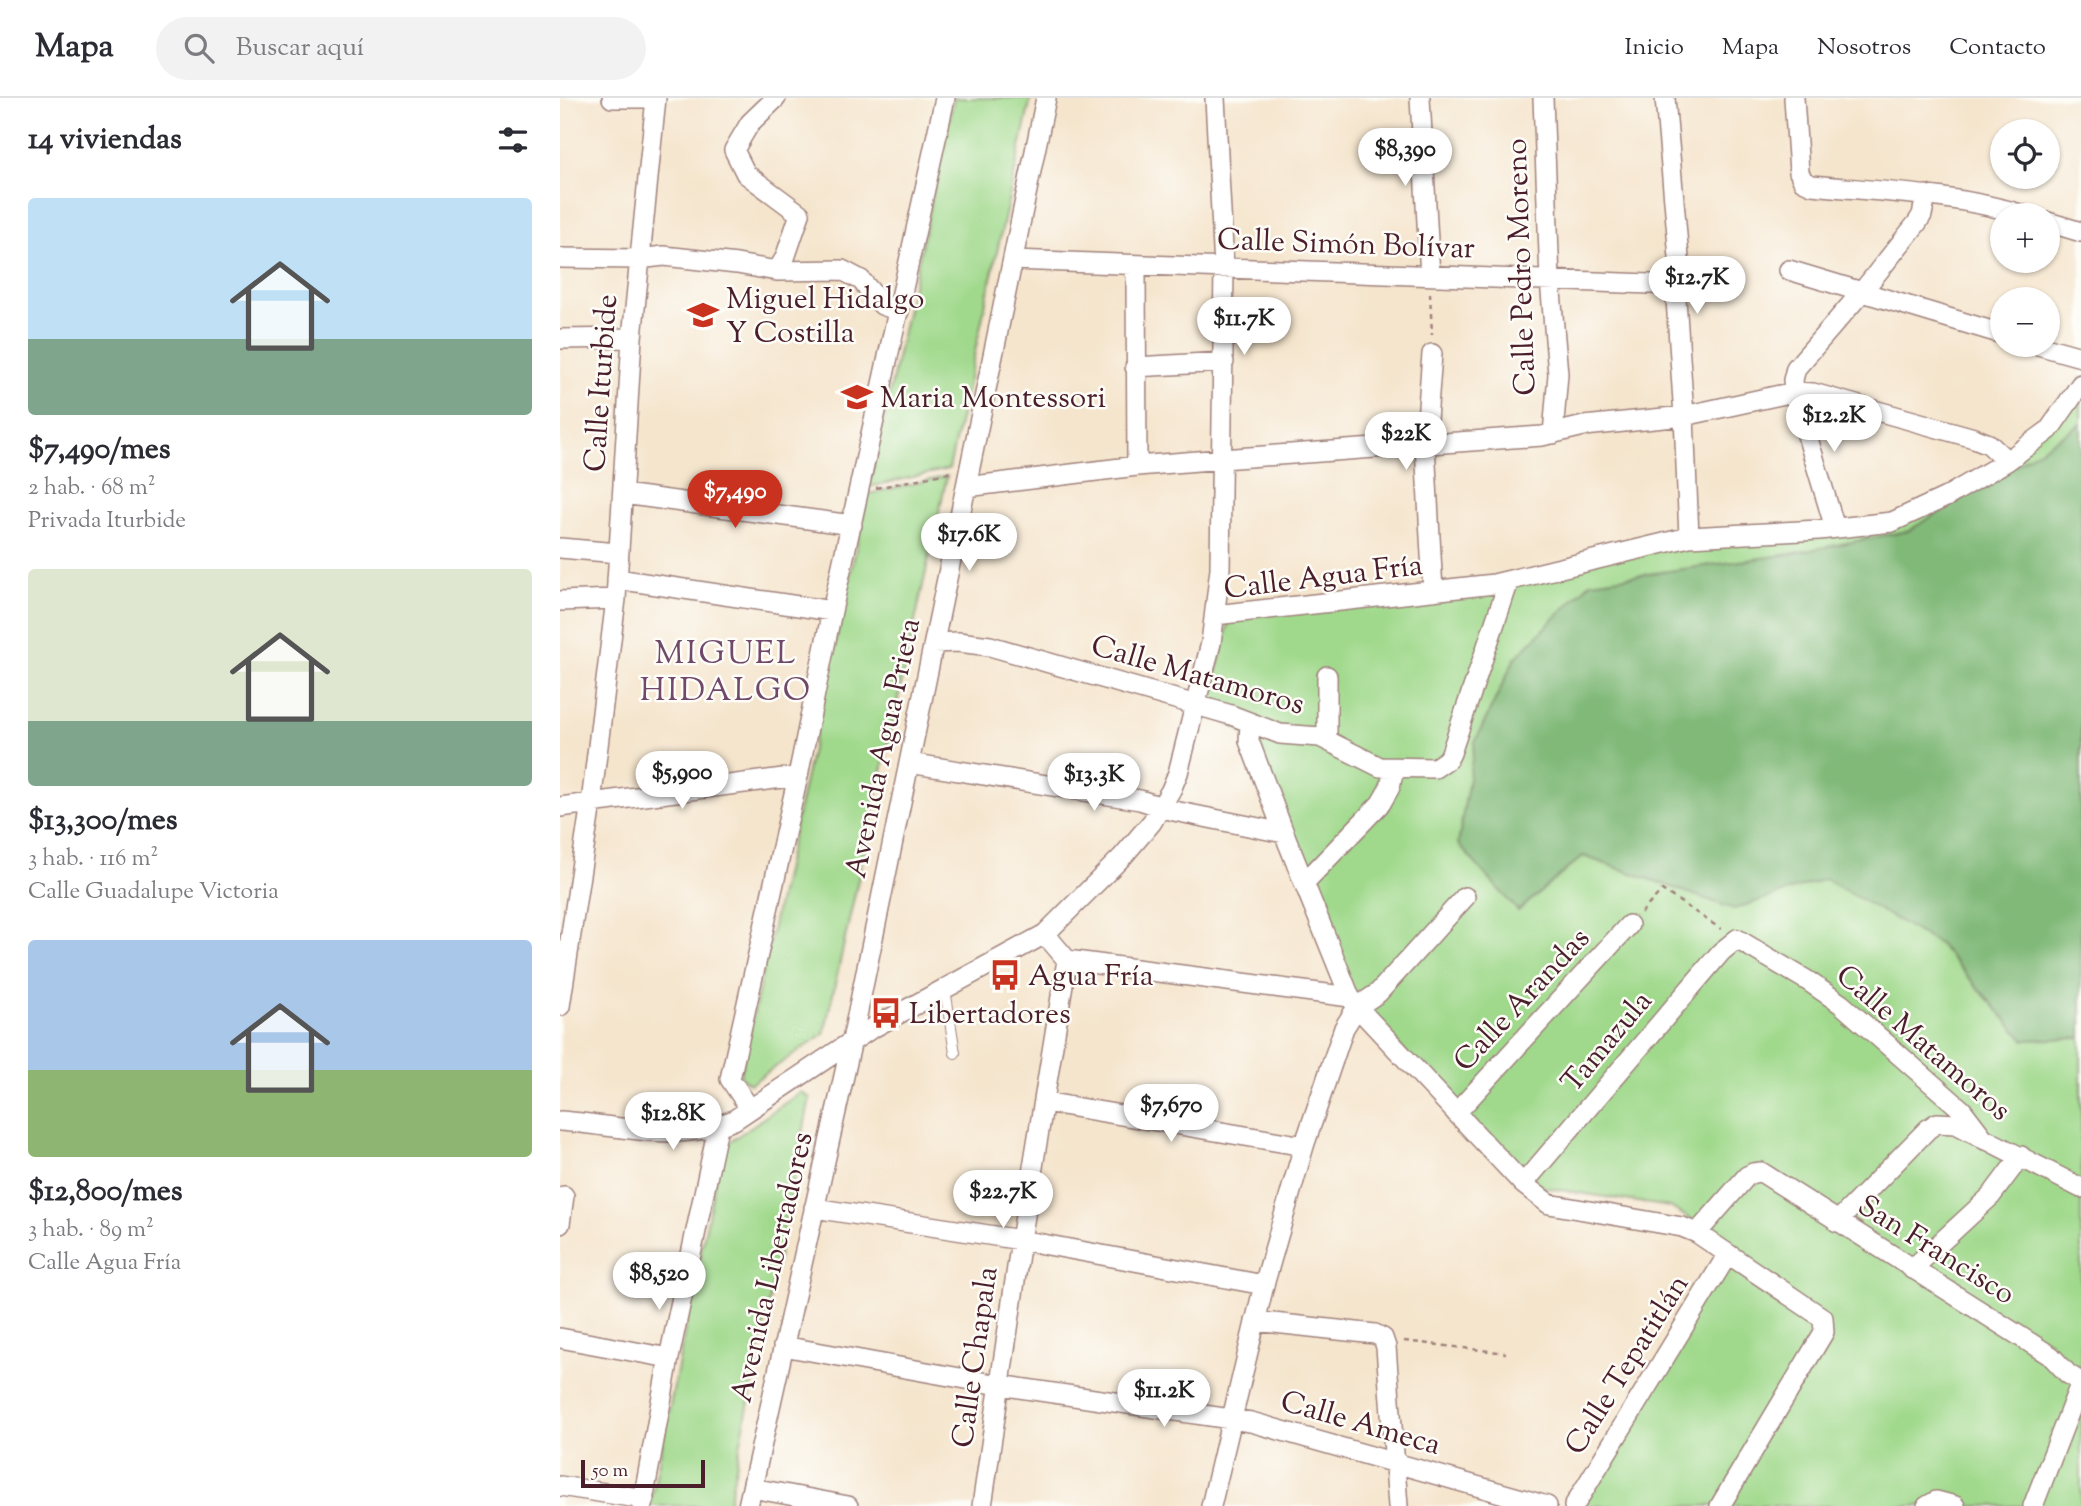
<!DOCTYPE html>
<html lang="es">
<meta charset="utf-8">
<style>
body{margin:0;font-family:"Sorts Mill Goudy",serif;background:#f2f2f3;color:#2b2b33;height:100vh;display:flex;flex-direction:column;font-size:26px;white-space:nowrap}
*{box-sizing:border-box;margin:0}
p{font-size:23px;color:#7c7c81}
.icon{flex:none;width:38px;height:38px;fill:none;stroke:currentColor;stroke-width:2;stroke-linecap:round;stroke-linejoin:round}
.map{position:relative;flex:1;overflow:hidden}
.panel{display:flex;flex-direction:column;background:#fff;width:560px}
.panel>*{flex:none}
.fabs{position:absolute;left:1430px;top:21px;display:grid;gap:14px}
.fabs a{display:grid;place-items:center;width:70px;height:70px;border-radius:50%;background:#fff;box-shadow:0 2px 5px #0004;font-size:35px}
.scale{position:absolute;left:21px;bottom:18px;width:124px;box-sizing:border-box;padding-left:7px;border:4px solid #4a1f2b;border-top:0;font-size:19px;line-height:24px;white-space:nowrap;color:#4a1f2b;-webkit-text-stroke:5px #fdfcf7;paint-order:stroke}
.price{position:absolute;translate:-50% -60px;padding:0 16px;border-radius:24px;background:#fff;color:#222;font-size:23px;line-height:46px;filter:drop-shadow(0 2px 4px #0008)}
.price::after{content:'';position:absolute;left:50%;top:42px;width:21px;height:16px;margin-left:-10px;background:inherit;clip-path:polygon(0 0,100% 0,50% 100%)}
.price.on{background:#c8321e;color:#fff}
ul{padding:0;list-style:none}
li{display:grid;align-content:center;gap:14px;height:371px;padding:0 28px}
li span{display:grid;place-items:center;height:217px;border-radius:7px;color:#555}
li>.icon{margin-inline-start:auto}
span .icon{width:126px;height:126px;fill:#fffc;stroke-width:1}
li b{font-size:30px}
h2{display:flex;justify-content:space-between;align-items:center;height:84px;padding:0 28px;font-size:30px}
header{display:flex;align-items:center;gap:42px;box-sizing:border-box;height:98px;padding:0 35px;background:#fff;border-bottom:2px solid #e1e1e2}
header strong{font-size:33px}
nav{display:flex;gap:38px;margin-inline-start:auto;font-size:24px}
.search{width:490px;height:63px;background:#f2f2f3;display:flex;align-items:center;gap:18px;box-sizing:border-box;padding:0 24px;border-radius:38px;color:#7c7c81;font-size:26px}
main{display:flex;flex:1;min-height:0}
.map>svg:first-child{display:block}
</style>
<header>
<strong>Mapa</strong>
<div class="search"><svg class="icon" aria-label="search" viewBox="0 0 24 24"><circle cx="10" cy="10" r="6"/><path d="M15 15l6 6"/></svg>Buscar aquí</div>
<nav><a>Inicio</a><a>Mapa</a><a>Nosotros</a><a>Contacto</a></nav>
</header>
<main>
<section class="panel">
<h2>14 viviendas<svg class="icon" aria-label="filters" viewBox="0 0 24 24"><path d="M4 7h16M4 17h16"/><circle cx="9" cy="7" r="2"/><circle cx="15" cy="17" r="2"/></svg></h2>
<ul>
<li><span style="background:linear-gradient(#bfe0f5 65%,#7fa58c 0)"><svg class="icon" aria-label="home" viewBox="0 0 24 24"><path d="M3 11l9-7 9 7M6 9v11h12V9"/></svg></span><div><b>$7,490/mes</b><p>2 hab. · 68 m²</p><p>Privada Iturbide</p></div></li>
<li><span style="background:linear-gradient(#dfe7d0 70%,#7fa58c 0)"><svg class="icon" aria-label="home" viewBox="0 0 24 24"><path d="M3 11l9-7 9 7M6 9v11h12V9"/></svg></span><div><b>$13,300/mes</b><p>3 hab. · 116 m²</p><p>Calle Guadalupe Victoria</p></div></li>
<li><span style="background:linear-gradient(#a9c7e8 60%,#8fb573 0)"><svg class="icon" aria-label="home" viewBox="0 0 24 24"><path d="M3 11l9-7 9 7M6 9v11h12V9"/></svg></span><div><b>$12,800/mes</b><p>3 hab. · 89 m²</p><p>Calle Agua Fría</p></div></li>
</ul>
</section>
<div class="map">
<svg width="1521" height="1408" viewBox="0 0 1521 1408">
<rect width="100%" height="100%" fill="#fdfcf7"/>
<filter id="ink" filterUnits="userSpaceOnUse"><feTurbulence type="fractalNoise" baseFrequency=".0143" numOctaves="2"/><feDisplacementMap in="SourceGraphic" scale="14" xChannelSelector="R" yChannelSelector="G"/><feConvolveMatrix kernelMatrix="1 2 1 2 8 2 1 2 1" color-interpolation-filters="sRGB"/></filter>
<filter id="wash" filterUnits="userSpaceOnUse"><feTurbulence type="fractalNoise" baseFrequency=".00686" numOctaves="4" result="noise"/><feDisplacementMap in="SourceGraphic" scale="28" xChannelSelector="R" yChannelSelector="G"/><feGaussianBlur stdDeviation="1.57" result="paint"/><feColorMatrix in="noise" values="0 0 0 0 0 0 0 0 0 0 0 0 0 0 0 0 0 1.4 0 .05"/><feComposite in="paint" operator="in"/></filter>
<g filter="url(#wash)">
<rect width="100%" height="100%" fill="#f5e5cd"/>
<path fill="#a0d98c" stroke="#757c5c" stroke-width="2" d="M394,0H471L389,371L309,389Z
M1521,281V1408H1019L1170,1145L1110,1109L975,1088L791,898L682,634L647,614L670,519L960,478L1108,444L1354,418L1442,359L1506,300Z
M387,378L264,936L190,986L180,978L308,396Z
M241,994L250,1000L168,1408H90L162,1049Z"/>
<path fill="#80b978" stroke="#656c52" stroke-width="2" d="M1521,326V940L1464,942L1379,846L1265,781L1174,811L1023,758L958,813L898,746L915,644L955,560L1031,484L1230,456L1348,433Z"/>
</g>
<g filter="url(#ink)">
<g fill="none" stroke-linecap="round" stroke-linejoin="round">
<defs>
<path id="service" d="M385,891L395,955"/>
<path id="minor" d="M52,0H96
M216,0L190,25L174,52L186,76L240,116L225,160L217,173
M860,0L870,178
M983,0L990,182L998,276L993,336
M1105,0L1120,171L1116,201L1124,318L1129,439
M1234,0L1239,74L1243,83L1252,87C1324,94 1394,96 1464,117
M1488,124L1521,134
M0,160L78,161L104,158L177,166L217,173L282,172L301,182L322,207L339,213
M453,162L1117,187
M571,167L576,177L577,368
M1229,172L1442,236
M0,241L72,240
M1478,247L1521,259
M872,256L865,348L873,493
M575,269L664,264
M406,389L577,368L662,361L982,338L1024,328L1124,318L1234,294L1253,295L1414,340L1429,346L1447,363
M63,396L292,427
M1275,430L1234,294L1233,282L1236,270L1301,195L1357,125L1362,117L1366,97
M0,450L58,455
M57,481L272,513
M0,503L56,501
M655,517L934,486L1129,439L1259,432L1332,424L1386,399L1447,363L1481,338L1489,332L1521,286
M374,545L398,544L430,548L671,617L720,636L760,639L820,669L875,670L888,661L891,655L949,483
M690,625L689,643L724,735L790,899L797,909L963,1086L989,1106L1122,1129L1137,1135L1263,1220L1264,1234L1160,1408
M767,642V578
M349,665L580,702L614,713L724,735
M0,709L238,678
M744,785L821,705L830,689L834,671
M507,862L790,899
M0,908L31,705L56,501L72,240L96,0
M484,1004L744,1048
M190,1011L170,981L238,678L272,513L385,0
M896,1015L1069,827
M0,1023C59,1027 117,1046 174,1022L309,932L485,836L563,758L592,724L611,692L618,675L651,545L660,471L664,170L655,0
M963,1086L1161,854L1177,841L1248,883L1281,906L1402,1012L1425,1042
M254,1110L461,1142L704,1187
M1277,1124L1368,1031L1377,1025L1396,1026L1521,1090
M0,1126L4,1098
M1137,1135L1187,1078L1193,1075L1201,1074L1491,1258L1508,1276L1521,1284
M1352,1171L1431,1098L1461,1058
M695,1223L815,1236L823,1240L826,1249L838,1408
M0,1240L109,1260
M223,1248L439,1287L691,1324L987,1408
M0,1388L84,1401
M192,1390L288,1408
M82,1408L109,1260L158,1029
M188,1408L292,942L486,0
M422,1408L461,1142L507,862L485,836
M651,1408L704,1187L744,1048L784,930L797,909L818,895L905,799
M1014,1408L1168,1156
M1367,1408L1376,1403L1395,1408
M1473,1408L1521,1284"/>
</defs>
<use href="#service" stroke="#a0827c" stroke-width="12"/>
<use href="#minor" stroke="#a0827c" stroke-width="22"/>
<path stroke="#a0827c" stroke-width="2.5" stroke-dasharray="5 5" stroke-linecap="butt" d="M870,195L872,237
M316,390L392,374
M1081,815L1102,792L1161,831
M844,1243L946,1255"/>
<use href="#service" stroke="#fff" stroke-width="10"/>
<use href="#minor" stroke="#fff" stroke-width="19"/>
</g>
</g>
<defs>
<symbol id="school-bare" viewBox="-9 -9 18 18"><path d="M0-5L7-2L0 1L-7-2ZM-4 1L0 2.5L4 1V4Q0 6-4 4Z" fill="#c8321e" stroke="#fdfcf7" stroke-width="2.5" paint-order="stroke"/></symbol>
<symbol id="bus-bare" viewBox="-9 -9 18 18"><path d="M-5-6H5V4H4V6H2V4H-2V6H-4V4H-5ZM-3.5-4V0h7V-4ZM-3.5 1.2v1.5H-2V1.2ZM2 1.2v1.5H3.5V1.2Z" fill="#c8321e" stroke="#fdfcf7" stroke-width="2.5" paint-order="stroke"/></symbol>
</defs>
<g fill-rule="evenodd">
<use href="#school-bare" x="121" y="195" width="44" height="44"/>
<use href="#school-bare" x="275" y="277" width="44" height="44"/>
<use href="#bus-bare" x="423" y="855" width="44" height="44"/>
<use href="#bus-bare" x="304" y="893" width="44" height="44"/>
</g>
<g text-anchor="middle" stroke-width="5" stroke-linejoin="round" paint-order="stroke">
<g font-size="30" fill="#4a1f2b" stroke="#fdfcf7">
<text transform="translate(786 145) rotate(2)" y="10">Calle Simón Bolívar</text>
<text transform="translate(960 169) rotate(-92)" y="10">Calle Pedro Moreno</text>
<text transform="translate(40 285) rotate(-86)" y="10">Calle Iturbide</text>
<text transform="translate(763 478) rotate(-7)" y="10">Calle Agua Fría</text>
<text transform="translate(638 576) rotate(16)" y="10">Calle Matamoros</text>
<text transform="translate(322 650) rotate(-78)" y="10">Avenida Agua Prieta</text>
<text transform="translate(961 901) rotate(-47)" y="10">Calle Arandas</text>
<text transform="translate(1046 943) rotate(-50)" y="10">Tamazula</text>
<text transform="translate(1364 944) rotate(41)" y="10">Calle Matamoros</text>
<text transform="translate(1377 1151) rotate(32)" y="10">San Francisco</text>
<text transform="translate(211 1169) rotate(-77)" y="10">Avenida Libertadores</text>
<text transform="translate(414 1259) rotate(-82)" y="10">Calle Chapala</text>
<text transform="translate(1066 1266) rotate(-58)" y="10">Calle Tepatitlán</text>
<text transform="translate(801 1324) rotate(16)" y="10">Calle Ameca</text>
</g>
<g font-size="30" fill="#4a1f2b" stroke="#fdfcf7" text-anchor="start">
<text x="166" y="210">Miguel Hidalgo<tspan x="166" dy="34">Y Costilla</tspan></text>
<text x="320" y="309">Maria Montessori</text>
<text x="468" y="887">Agua Fría</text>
<text x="349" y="925">Libertadores</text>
</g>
<g font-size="32" letter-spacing="2" fill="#70496a" stroke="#fdfcf7">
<text x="166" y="565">MIGUEL<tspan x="166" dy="37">HIDALGO</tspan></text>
</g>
</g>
</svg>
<div class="fabs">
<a><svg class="icon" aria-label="locate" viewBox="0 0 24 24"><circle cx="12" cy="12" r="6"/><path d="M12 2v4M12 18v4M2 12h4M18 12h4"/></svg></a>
<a>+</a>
<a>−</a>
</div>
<div class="scale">50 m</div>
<b class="price" style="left:845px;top:90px">$8,390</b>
<b class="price" style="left:1137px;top:218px">$12.7K</b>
<b class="price" style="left:684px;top:259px">$11.7K</b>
<b class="price" style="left:1274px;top:356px">$12.2K</b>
<b class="price" style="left:846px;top:374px">$22K</b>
<b class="price on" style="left:175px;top:432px">$7,490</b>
<b class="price" style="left:409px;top:475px">$17.6K</b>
<b class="price" style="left:122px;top:713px">$5,900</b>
<b class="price" style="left:534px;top:715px">$13.3K</b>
<b class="price" style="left:611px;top:1046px">$7,670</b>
<b class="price" style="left:113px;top:1054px">$12.8K</b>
<b class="price" style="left:443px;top:1132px">$22.7K</b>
<b class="price" style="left:99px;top:1214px">$8,520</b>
<b class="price" style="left:604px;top:1331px">$11.2K</b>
</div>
</main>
